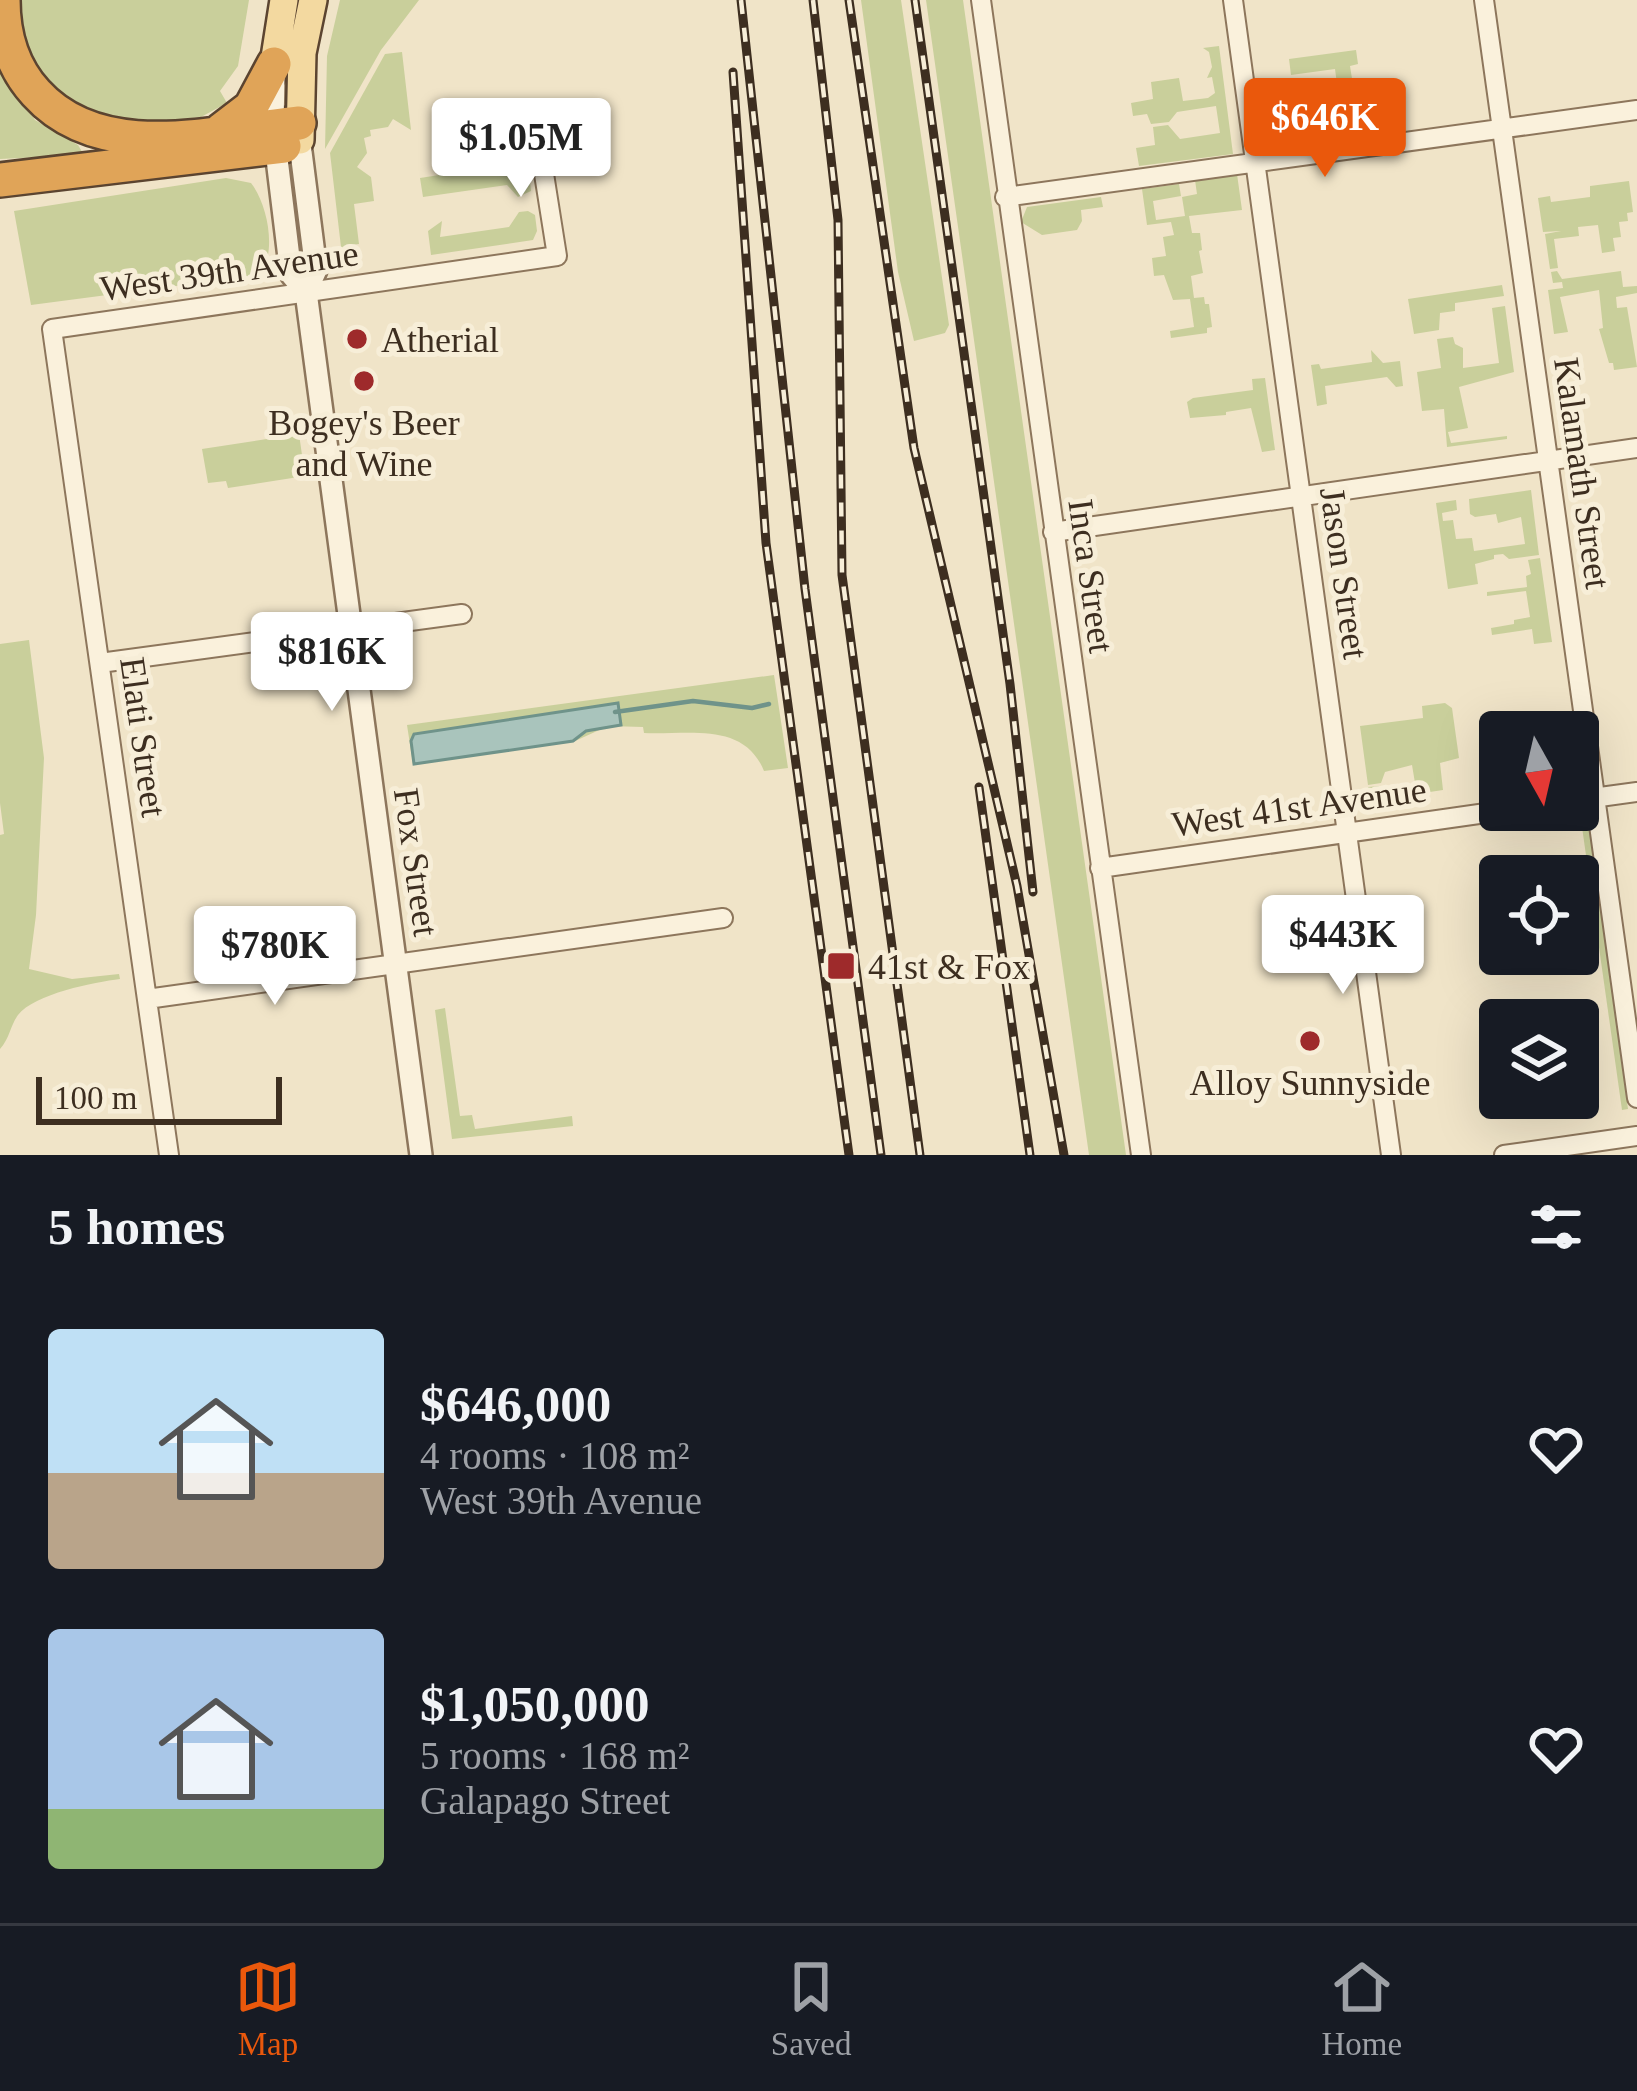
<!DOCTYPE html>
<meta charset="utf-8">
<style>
body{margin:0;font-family:Georgia,serif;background:#20242c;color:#f1f3f6;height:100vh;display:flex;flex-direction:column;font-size:45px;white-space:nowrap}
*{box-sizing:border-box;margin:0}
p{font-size:39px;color:#9ea1a6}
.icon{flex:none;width:66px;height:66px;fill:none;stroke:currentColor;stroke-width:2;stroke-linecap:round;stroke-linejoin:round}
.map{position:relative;height:1155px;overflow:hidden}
.sheet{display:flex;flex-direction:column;background:#171b24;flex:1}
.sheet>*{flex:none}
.needle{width:78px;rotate:172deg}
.buttons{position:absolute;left:1479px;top:711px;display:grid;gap:24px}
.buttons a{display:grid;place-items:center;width:120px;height:120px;border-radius:12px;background:#171b24;box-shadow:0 12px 48px #0002;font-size:60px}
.scale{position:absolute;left:36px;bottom:30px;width:246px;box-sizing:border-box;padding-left:12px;border:6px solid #3d2e20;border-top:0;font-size:33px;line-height:42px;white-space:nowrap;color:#3d2e20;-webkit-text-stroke:9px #f7eed8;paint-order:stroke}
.price{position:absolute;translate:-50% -102px;padding:0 27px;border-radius:12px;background:#fff;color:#222;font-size:39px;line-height:78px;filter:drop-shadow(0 3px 6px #0008)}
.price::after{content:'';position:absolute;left:50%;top:72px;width:36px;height:27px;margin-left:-18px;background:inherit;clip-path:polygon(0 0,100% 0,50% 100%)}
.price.current{background:#ea580c;color:#fff}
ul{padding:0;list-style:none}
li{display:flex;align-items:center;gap:36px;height:300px;padding:0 48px}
li span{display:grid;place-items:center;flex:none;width:336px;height:240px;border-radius:12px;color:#555}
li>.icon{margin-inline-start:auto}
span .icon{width:144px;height:144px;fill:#fffc;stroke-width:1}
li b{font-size:51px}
h2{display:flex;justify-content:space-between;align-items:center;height:144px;padding:0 48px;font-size:51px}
.tab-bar{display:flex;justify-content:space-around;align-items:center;height:168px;border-top:3px solid #363941;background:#171b24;font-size:33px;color:#9ea1a6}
.tab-bar a{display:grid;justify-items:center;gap:6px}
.tab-bar .current{color:#ea580c}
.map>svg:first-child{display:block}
</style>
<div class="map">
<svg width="1637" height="1155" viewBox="0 0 1637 1155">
<rect width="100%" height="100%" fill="#f0e4c8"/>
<path fill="#c9cf9b" d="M13,0H249L238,66L220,91L227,103L201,117L136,125L84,118L26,63Z
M340,0H419L381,50L325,149L327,56Z
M861,0H901L949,325L945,333L914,341L898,272Z
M926,0H963L1126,1155H1089Z
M1219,46L1233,154L1139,166L1136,148L1155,145L1153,127L1168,125L1180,139L1220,133L1216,106L1177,112L1169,122L1151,124L1147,114L1133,116L1131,103L1153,99L1151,82L1179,78L1183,101L1208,98L1215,93L1212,77L1207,78L1212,67L1209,52L1203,48Z
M1356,50L1358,64L1350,66L1353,85L1343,87L1345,102L1336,103L1334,89L1325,90V86L1337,84L1335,69L1291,75L1289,59Z
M402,52L411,130L393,119L388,127L370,130L371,136L364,138L367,153L357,167L371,177L374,201L354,204L359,244L351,245L346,255L341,247L330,153L385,54Z
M0,70L35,120L78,145L84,155L0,159Z
M506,150L529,172L531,191L518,197L507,185L423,197L420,178L504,165Z
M1237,174L1242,210L1189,216L1192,233H1200L1202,250L1199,251L1203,273L1191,276L1194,298L1204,297L1205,304H1209L1212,327L1207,328V333L1171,338L1170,331L1194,327L1190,299L1173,300L1164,275L1154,276L1152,258L1166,256L1163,237L1174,235L1171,222L1147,225L1142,189L1179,184L1181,196L1153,201L1156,220L1185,216L1182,197L1197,194L1195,180Z
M226,178L251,183C268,205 277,252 260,275L31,305L14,211Z
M1629,181L1633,212L1627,213L1628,221L1619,222L1621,237L1613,238L1615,251L1602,253L1598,225L1578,227L1579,236L1554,239L1558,268L1550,269L1545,234L1561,231L1543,232L1538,198L1550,196L1551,202L1590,197V186Z
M1101,197L1103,207L1081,210L1082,221L1077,230L1042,235L1021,222L1027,207Z
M528,211L535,215L537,231L533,240L431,255L428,231L442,221L440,237L509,227L519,212Z
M1557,271L1562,279L1621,271L1623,287L1637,286V293L1616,297L1617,308L1627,307L1637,367L1614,370L1613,363H1609L1599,329L1603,328L1599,290L1560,297L1568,332L1554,334L1548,290L1563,288L1562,282L1553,283L1551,272Z
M1502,285L1504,296L1455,303V311L1440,313L1439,330L1414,334L1408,299Z
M1505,306L1514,372L1459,387L1468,428L1448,432L1451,443L1507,436V439L1447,447L1444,409L1422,411L1417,372L1441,368L1437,339L1453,337L1455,344L1463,348V368L1499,363L1492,308Z
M1371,350L1383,363L1400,361L1403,386L1396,387L1387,377L1325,386L1327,404L1317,406L1311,365L1319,364L1321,369L1372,362Z
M1265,378L1275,450L1262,452L1251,408L1226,412V415L1190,418L1187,402L1193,398L1253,390L1252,379Z
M299,434L305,476L228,488L226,481L208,483L202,449Z
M1531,490L1539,555L1509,559L1503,554L1494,555V559L1475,564L1478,584L1448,589L1436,503L1456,500L1457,510L1442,513L1443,521L1453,520L1456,539L1472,538L1474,551L1525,544L1521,517L1498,523L1496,514L1475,517L1470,514L1469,499Z
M1540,558L1552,642L1534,644L1532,629L1492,635L1491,628L1514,624V620L1530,617L1526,591L1487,596V592L1527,587L1526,576L1531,574L1528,560Z
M29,640L44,758L36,915L29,969L72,979L119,974L120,979C95,982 34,994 18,1015C10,1026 10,1038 0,1049V835L4,834L0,803V644Z
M774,675L788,768L764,771C744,721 688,735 644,733L643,727L608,726L573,742L413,764L407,725Z
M1445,703L1452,708L1459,758L1440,763L1443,790L1370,801L1368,787L1381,786L1382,792L1416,789L1412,765L1385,772L1381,783L1368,785L1360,726L1423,718L1422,706Z
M1589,826L1628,1109L1622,1110L1582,827Z
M445,1008L460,1116L472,1115L475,1129L572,1116L573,1126L452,1139L435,1010Z"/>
<path fill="#a9c4bc" stroke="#6f938a" stroke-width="3" d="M618,703L621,725L586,731L573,741L414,764L411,741L414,734Z"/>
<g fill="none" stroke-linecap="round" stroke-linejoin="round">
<path stroke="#6f938a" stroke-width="4.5" d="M615,712L693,701L752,708L769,704"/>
<defs>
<path id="minor" d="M981,0L1141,1155
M1233,0L1391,1155
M1484,0L1637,1098
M1005,197L1637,110
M1053,532L1637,448
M100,663L462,614
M1578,800L1637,792
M1100,868L1507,810
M147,999L723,918
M169,1155L52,329L557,256L538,136
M1504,1155L1637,1136"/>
<path id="tertiary" d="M274,76L273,126L291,274L306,292L421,1155
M300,144L316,270L306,292"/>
<path id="primary" d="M274,64L284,0
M300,140L302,53L313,0"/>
<path id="motorway" d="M3,0C3,34 12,67 36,93C101,165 215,132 299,123
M221,130L251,107L274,64
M0,180L284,146"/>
</defs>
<use href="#minor" stroke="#8d765c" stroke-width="22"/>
<use href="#tertiary" stroke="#8d765c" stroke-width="26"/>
<use href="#primary" stroke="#5b4430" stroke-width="32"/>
<use href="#motorway" stroke="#5b4430" stroke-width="38"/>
<use href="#minor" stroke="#faf1dc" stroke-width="18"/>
<use href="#tertiary" stroke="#faf1dc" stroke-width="21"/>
<use href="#primary" stroke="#f3d9a0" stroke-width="27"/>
<use href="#motorway" stroke="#e0a458" stroke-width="33"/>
<defs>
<path id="rail" d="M741,0L805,589L881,1155
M813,0L838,220L842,575L920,1155
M849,0L914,448L1017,886L1064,1155
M915,0L1010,684L1033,892
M733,72L766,543L849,1155
M979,787L1030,1155"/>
</defs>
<use href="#rail" stroke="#3d2e20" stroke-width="9"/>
<use href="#rail" stroke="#f7eed8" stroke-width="4.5" stroke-dasharray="14" stroke-linecap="butt"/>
</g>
<g fill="#9e2a2b" stroke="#f7eed8" stroke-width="4.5">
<circle cx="357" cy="339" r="12"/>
<circle cx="364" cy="381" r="12"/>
<rect x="826" y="951" width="30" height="30" rx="6"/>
<circle cx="1310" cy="1041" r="12"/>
</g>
<g text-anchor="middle" stroke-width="10" stroke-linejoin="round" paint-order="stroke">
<g font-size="36" fill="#3d2e20" stroke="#f7eed8">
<text transform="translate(229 270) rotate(-8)" y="13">West 39th Avenue</text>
<text transform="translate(1583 473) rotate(82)" y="13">Kalamath Street</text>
<text transform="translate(1345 573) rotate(82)" y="13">Jason Street</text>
<text transform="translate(1092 576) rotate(82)" y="13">Inca Street</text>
<text transform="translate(144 737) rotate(82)" y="13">Elati Street</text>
<text transform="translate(1299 806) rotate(-8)" y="13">West 41st Avenue</text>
<text transform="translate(417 862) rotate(82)" y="13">Fox Street</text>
</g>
<g font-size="36" fill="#3d2e20" stroke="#f7eed8" text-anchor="start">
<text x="381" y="352">Atherial</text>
<text x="364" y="435" text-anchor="middle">Bogey's Beer<tspan x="364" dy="41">and Wine</tspan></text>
<text x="868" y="979">41st &amp; Fox</text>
<text x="1310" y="1095" text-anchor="middle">Alloy Sunnyside</text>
</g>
</g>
</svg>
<div class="buttons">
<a><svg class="needle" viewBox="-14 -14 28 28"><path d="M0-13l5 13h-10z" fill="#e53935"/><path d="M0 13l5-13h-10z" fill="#9ea1a6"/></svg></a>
<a><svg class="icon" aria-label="locate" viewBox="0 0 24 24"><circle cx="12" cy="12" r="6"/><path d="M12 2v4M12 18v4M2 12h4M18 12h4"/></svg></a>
<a><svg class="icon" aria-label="layers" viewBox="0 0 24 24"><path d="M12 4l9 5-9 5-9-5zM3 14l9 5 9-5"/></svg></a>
</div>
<div class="scale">100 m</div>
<b class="price current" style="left:1325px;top:180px">$646K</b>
<b class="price" style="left:521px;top:200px">$1.05M</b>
<b class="price" style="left:332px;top:714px">$816K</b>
<b class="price" style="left:1343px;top:997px">$443K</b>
<b class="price" style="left:275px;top:1008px">$780K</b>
</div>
<section class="sheet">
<h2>5 homes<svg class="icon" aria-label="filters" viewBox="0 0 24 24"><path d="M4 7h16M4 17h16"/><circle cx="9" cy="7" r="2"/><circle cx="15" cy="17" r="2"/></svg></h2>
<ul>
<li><span style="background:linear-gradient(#bfe0f5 60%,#b9a48a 0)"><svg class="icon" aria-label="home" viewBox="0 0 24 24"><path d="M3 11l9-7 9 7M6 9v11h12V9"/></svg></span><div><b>$646,000</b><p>4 rooms · 108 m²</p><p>West 39th Avenue</p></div><svg class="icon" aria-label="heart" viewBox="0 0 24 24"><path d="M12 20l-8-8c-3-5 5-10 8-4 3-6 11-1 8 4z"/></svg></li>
<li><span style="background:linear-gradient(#a9c7e8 75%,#8fb573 0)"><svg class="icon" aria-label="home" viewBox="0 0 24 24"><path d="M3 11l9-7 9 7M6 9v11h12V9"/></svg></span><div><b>$1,050,000</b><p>5 rooms · 168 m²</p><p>Galapago Street</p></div><svg class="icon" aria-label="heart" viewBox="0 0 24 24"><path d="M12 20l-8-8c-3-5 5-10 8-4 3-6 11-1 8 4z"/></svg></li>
</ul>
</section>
<nav class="tab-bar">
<a class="current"><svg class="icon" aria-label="map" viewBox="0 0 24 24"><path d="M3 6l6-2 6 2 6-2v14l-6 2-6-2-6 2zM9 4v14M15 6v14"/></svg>Map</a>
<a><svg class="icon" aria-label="saved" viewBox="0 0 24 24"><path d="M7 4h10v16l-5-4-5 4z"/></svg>Saved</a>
<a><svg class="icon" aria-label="home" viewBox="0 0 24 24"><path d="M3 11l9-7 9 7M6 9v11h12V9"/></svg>Home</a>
</nav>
